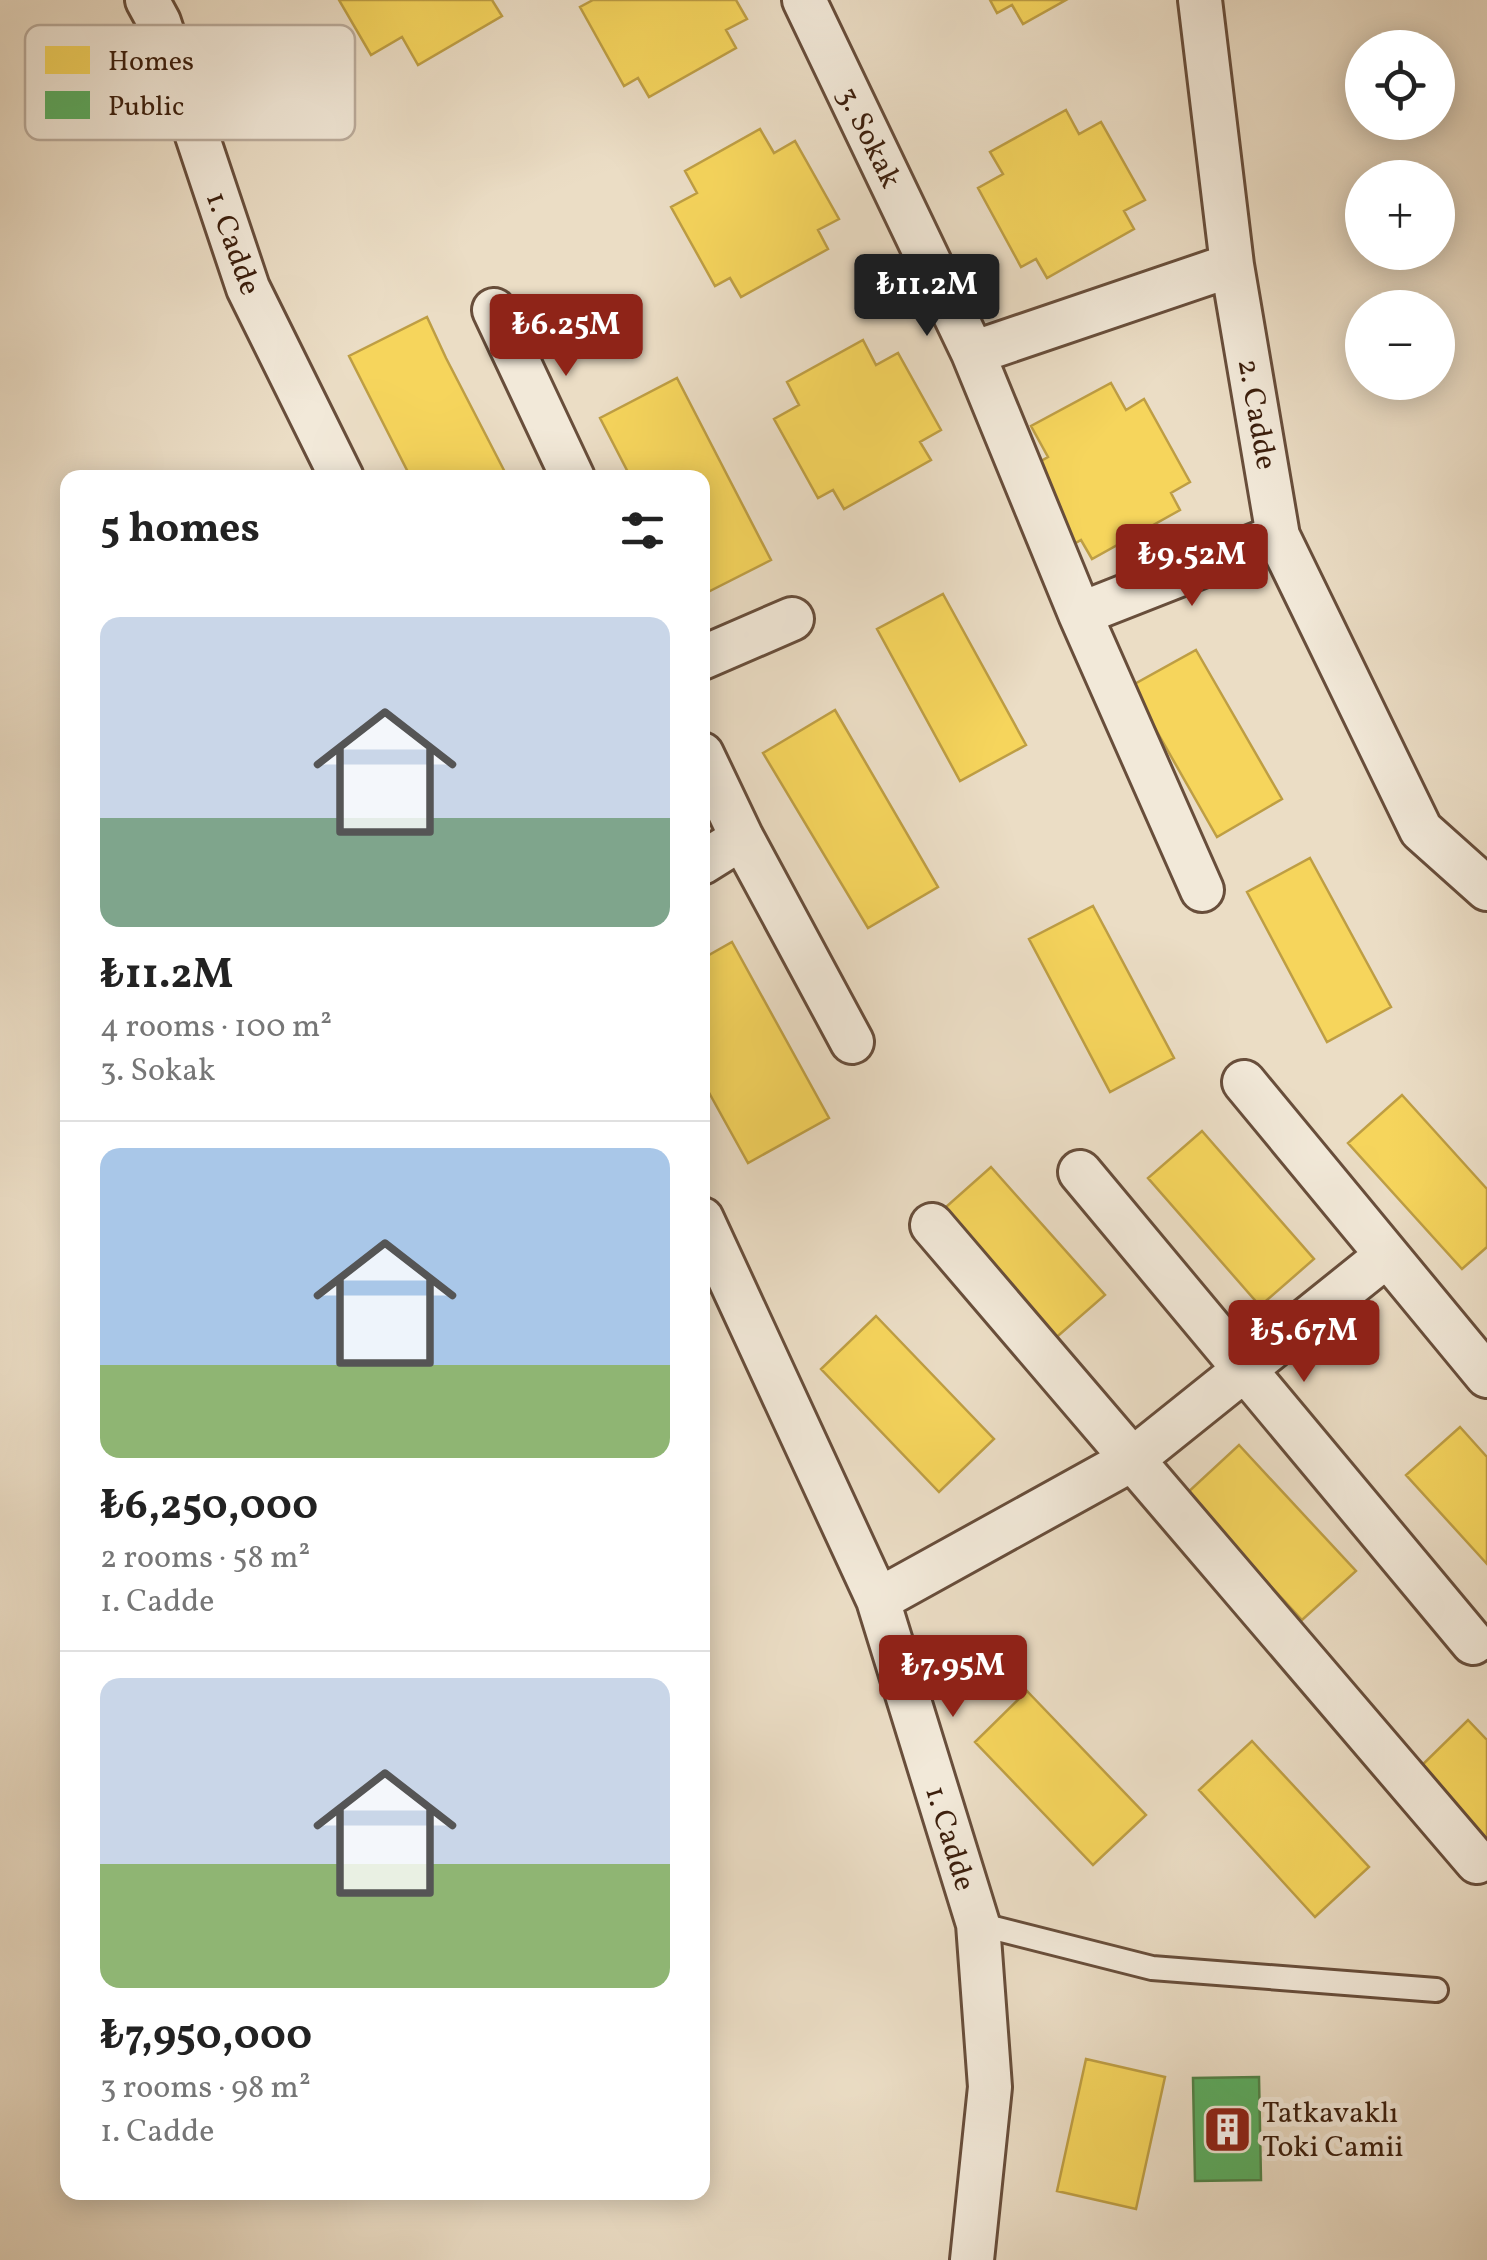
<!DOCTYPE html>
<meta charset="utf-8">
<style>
body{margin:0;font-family:Vollkorn,serif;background:#f6f6f6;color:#222;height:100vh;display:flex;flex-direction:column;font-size:38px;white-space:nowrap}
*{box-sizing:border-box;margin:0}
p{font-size:32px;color:#767676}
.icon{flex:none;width:55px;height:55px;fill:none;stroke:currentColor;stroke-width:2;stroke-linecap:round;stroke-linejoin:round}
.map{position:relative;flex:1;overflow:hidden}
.drawer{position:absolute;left:60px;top:470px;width:650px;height:1730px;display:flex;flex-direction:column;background:#fff;border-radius:20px;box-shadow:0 5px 25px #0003}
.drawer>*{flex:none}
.buttons{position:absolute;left:1345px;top:30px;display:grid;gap:20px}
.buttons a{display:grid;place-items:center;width:110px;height:110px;border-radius:50%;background:#fff;box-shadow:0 5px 25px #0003;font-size:50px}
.price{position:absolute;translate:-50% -85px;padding:0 22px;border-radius:10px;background:#8f2418;color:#fff;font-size:32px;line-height:65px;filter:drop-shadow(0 2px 5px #0008)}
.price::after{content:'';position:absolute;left:50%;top:60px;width:30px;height:22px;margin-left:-15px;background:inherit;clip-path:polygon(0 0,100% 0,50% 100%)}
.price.current{background:#222;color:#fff}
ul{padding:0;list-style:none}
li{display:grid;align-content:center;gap:20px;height:530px;padding:0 40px}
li+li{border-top:2px solid #e0e0e0}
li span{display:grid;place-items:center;height:310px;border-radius:20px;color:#555}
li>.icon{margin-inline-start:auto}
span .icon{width:180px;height:180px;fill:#fffc;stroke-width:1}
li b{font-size:42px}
h2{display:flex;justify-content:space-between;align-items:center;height:120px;padding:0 40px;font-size:42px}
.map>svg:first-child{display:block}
</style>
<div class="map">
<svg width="1487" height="2260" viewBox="0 0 1487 2260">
<rect width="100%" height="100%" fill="#ebddc5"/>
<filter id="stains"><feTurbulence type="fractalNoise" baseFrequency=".002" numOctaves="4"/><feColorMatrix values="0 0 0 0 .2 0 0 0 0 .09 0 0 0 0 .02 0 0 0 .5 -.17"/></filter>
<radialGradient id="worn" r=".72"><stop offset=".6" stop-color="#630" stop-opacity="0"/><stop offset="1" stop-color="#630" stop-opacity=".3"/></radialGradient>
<path fill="#f6d55c" stroke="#be9e44" stroke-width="2.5" d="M339,0H492L502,16L418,65L402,37L371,55Z
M593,0H736L747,19L726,30L736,48L649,97L638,78L624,86L580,7Z
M990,0H1066L1023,24L1012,5L997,13Z
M1066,110L1079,134L1101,122L1145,200L1124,211L1134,229L1047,278L1036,259L1021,267L978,188L1003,174L990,152Z
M760,129L774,153L795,141L839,219L818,230L828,249L741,297L730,278L715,286L671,207L697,193L685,171Z
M427,317L446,358L508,478H411L349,356Z
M863,340L876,365L898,353L941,430L920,442L931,460L844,509L833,490L818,498L774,419L799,405L787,382Z
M677,378L771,560L702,595V478H631L600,418Z
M1111,383L1126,410L1144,399L1190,482L1171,493L1180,510L1092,559L1081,540L1067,548L1025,470L1048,457L1031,426Z
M943,594L1026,745L960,781L877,629Z
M1196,650L1282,799L1217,837L1131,686Z
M835,710L938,887L868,928L763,753Z
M1310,858L1391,1007L1327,1042L1247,892Z
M1093,906L1174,1058L1110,1092L1029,939Z
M732,942L829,1118L748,1163L702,1080V959Z
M1402,1095L1487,1189V1247L1462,1269L1348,1143Z
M1202,1131L1314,1259L1260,1306L1148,1178Z
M991,1167L1105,1295L1051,1342L938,1214Z
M876,1316L994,1439L939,1492L821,1369Z
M1460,1427L1487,1457V1564L1406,1475Z
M1239,1445L1356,1571L1302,1620L1186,1494Z
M1027,1691L1146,1815L1093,1865L975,1742Z
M1468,1720L1487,1740V1845L1416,1771Z
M1252,1741L1369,1867L1315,1917L1199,1790Z
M1086,2059L1165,2077L1136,2209L1057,2191Z"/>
<path fill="#5aae61" stroke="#518348" stroke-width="2.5" d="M1259,2077L1261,2180L1195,2181L1193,2078Z"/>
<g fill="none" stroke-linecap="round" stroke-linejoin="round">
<defs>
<path id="service" d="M978,1924L1152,1968L1436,1990"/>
<path id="minor" d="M147,0L159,22L248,288L342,478
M804,0L973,353L1232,265
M1200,0L1232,265L1278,536L1421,830L1487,889
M494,310L573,478
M973,353L1080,614L1202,890
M1080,614L1278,536
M702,658L792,619
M702,754L742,838L852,1042
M702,863L742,838
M1244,1082L1487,1376
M1080,1172L1473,1643
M702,1219L878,1600L978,1924L990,2087L972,2260
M932,1225L1477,1862
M878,1600L1133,1459L1386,1256"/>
</defs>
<use href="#service" stroke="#684e3b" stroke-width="28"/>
<use href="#minor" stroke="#684e3b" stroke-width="48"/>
<use href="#service" stroke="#f2e9d9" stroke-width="22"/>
<use href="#minor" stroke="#f2e9d9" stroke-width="42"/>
</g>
<defs>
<symbol id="building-square" viewBox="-11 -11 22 22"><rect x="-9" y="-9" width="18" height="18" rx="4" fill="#8f2418" stroke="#f2e9d9"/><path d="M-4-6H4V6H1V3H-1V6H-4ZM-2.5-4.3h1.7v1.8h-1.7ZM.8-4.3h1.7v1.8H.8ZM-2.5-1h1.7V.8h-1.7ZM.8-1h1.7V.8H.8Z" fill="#fff"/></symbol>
</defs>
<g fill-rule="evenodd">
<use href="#building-square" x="1200" y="2102" width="55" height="55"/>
</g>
<g text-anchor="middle" stroke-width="10" stroke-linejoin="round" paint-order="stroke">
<g font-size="30" fill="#3c1f0d" stroke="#f2e9d9">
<text transform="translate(870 137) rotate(64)" y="10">3. Sokak</text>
<text transform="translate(234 243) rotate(70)" y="10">1. Cadde</text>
<text transform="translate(1258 414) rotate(80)" y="10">2. Cadde</text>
<text transform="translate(951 1838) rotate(73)" y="10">1. Cadde</text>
</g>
<g font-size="30" fill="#3c1f0d" stroke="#f2e9d9" text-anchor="start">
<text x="1262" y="2122">Tatkavaklı<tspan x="1262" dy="34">Toki Camii</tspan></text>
</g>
</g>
<rect x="25" y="25" width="330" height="115" rx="15" fill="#f2e9d9" stroke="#bbac9c" stroke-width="2.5"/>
<rect x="45" y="46" width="45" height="28" fill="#f6d55c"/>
<rect x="45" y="91" width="45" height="28" fill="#5aae61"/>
<g font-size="28" fill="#3c1f0d">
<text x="108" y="70">Homes</text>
<text x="108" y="115">Public</text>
</g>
<rect width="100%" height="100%" filter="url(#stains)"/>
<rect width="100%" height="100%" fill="url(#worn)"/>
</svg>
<div class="buttons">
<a><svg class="icon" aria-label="locate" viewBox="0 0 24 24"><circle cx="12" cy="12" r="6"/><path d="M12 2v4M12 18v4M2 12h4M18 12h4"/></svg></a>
<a>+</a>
<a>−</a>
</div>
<b class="price current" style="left:927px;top:339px">₺11.2M</b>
<b class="price" style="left:566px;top:379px">₺6.25M</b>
<b class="price" style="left:1192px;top:609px">₺9.52M</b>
<b class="price" style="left:1304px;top:1385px">₺5.67M</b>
<b class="price" style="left:953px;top:1720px">₺7.95M</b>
<section class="drawer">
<h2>5 homes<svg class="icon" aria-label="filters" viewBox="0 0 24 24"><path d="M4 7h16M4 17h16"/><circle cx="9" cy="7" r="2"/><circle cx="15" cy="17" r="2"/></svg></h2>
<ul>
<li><span style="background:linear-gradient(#c9d6e8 65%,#7fa58c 0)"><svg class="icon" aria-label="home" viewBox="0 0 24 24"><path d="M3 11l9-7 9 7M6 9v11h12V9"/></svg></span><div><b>₺11.2M</b><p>4 rooms · 100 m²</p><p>3. Sokak</p></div></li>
<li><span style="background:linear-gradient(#a9c7e8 70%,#8fb573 0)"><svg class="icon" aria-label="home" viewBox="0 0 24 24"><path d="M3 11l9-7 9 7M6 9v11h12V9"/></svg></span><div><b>₺6,250,000</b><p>2 rooms · 58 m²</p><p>1. Cadde</p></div></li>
<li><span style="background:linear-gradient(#c9d6e8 60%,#8fb573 0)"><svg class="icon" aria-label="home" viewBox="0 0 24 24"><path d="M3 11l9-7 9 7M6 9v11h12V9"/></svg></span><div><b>₺7,950,000</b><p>3 rooms · 98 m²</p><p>1. Cadde</p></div></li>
</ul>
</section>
</div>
